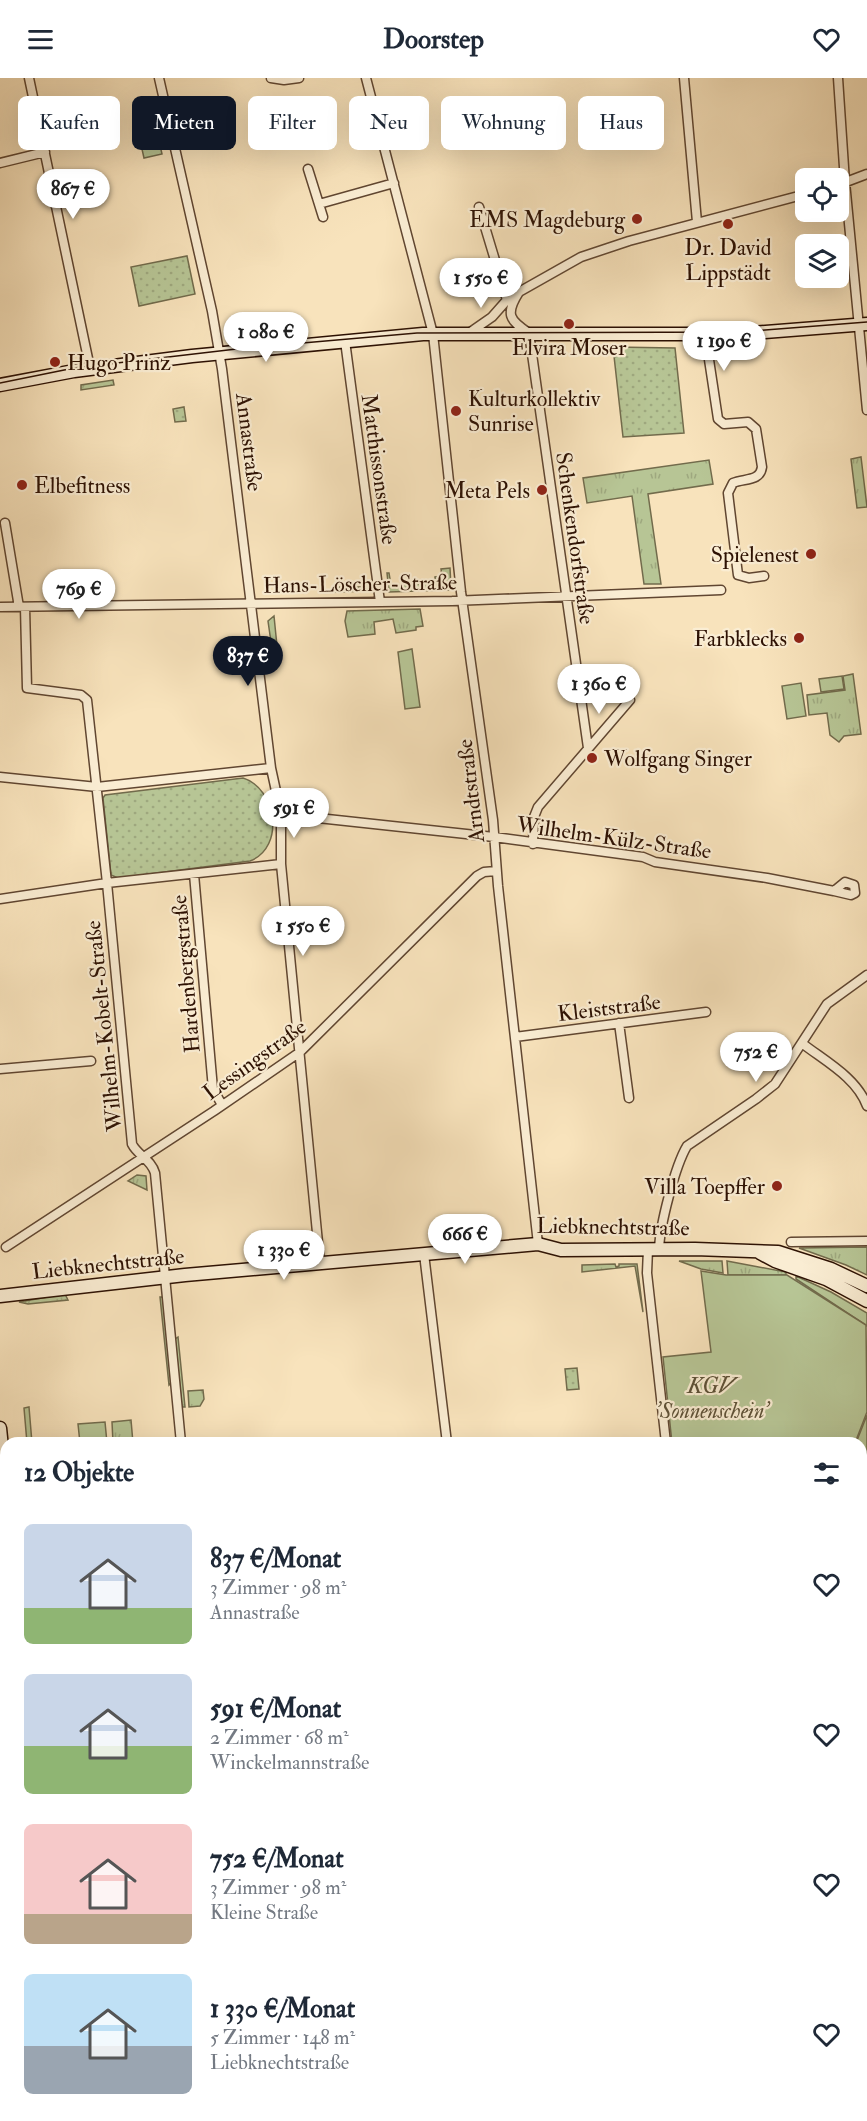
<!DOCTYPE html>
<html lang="de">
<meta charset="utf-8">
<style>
body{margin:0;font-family:"IM FELL Double Pica",serif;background:#f2f2f3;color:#1f2937;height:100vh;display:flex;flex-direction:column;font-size:22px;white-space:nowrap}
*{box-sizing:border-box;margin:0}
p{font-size:20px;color:#747a83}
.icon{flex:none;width:33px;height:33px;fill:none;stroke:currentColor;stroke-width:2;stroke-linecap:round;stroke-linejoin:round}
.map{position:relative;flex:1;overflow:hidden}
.drawer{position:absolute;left:0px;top:1359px;width:867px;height:684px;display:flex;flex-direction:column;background:#fff;border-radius:18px 18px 0 0;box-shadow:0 6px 24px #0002}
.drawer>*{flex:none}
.banner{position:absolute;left:18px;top:18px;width:831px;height:54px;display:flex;gap:12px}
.fabs{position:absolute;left:795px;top:90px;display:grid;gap:12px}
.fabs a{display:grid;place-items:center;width:54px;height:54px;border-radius:9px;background:#fff;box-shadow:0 6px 24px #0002;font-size:30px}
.price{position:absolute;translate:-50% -51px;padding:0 14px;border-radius:21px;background:#fff;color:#222;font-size:20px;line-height:39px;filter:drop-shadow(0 2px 3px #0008)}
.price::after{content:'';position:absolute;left:50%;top:36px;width:18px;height:14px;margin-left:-9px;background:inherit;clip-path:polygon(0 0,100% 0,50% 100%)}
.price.current{background:#111827;color:#fff}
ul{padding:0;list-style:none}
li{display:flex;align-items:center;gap:18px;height:150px;padding:0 24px}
li span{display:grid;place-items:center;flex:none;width:168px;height:120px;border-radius:9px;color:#555}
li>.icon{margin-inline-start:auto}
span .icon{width:72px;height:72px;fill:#fffc;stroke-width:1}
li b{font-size:26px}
h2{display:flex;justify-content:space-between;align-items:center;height:72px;padding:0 24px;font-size:26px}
.chip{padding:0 21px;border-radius:9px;background:#fff;box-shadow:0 6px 24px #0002;font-size:21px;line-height:54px}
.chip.current{background:#111827;color:#fff}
header{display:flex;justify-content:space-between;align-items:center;height:78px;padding:0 24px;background:#fff;font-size:27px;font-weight:700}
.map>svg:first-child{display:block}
</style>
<header><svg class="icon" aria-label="menu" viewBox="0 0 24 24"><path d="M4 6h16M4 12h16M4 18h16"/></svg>Doorstep<svg class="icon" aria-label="heart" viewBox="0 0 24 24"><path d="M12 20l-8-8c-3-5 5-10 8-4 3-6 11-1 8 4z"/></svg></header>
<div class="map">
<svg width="867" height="2043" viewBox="0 0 867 2043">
<defs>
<pattern id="grass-tufts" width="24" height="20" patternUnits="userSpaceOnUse" patternTransform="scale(1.5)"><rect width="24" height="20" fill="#b7c595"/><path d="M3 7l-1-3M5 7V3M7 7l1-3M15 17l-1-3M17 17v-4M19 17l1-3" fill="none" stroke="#9ea87f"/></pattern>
<pattern id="forest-firs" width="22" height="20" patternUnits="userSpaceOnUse" patternTransform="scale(1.5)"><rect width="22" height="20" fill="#b7c595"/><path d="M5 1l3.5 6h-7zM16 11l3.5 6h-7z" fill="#9ea87f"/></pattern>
<pattern id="park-dots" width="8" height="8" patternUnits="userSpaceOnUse" patternTransform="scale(1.5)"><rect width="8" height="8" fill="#b7c595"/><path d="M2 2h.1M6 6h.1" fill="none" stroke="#9ea87f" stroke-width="1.8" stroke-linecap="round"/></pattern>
</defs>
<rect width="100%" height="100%" fill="#f8e3bc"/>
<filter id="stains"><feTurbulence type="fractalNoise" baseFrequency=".00333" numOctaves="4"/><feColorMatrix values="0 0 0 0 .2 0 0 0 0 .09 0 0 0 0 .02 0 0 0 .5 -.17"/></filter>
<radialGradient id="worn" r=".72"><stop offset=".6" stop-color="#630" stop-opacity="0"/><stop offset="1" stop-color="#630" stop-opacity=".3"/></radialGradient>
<path fill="url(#grass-tufts)" stroke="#726b4c" stroke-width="1.5" d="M113,302L114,307L81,312V307Z
M861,379L867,429L857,430L851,381Z
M709,382L713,406L648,416L661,506H644L632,418L587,425L583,400Z
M450,490L451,509L449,512L389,514L387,495H389L391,507L435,505V499L442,498L441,491Z
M335,509H369V513L335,514Z
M420,531L423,548L416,549V552L396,555L393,541L374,544L375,556L348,559L345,543L347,533Z
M274,538L278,578H273L268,543Z
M853,596L861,656L844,658L839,664L830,657L827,635L809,637L807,617L845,612L843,598Z
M137,1097L146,1098L147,1112L128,1103Z
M867,1169V1197L846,1187L799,1170Z
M679,1183H722L723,1195L701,1191Z
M727,1183L786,1194V1197H728Z
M615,1186L616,1189L619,1188V1186H637L643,1234L635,1188L582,1194V1187Z
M796,1198L831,1214L867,1235V1248L796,1201Z
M65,1216L68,1222L28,1226L19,1224Z
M160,1219H163L172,1304L169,1307Z
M178,1259L185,1329H182L175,1261Z
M203,1312L204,1321L200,1328L189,1329L188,1313Z
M867,1337V1404L861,1425V1365H856Z
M131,1342L133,1365H113L112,1344Z
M867,1440V1475L861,1488V1461Z
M867,1558V1621L861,1626V1569Z
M65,2037H136V2043H65Z
M195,2037H218V2043H194Z
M280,2037H311V2043H281Z
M662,2037H693L692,2043H661Z"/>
<path fill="url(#forest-firs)" stroke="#726b4c" stroke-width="1.5" d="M354,2037H408L409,2043H355Z"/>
<path fill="url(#park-dots)" stroke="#726b4c" stroke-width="1.5" d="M187,178L195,216L139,228L131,189Z
M613,269L675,270L684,355L623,359Z
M184,329L186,343L175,344L173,331Z
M243,700C276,710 286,769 250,783L118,800L111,797L103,720L105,717Z
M577,1290L579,1311L567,1312L565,1291Z"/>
<path fill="#b7c595" stroke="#726b4c" stroke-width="1.5" d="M155,45L162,76L144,80L137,49Z
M412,571L420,629L405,631L398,574Z
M842,598L844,611L821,614L819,601Z
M801,605L806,638L787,641L782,608Z
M701,1193L726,1197H787L866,1247L867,1334L855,1365H672L663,1279L711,1274Z
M29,1329L32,1365H27L24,1330Z
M105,1344L107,1365H80L78,1346Z
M867,1624V1780L861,1782V1637Z"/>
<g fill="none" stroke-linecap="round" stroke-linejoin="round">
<path stroke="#cfb997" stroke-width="12" stroke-dasharray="12 6" stroke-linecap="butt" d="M0,1833H6"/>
<defs>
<path id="street" d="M29,0L90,290
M159,0L212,233L222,291L271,690L281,736V786L320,1185
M271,0L284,2L299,0
M366,0L433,256L461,514L493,742L498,808L538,1166
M684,0L697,144
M838,0L845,104L867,332
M0,85L45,74
M308,91L323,139
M838,107L867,96
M319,126L394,105
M479,129L507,222
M519,214C505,236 509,242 529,255L588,670
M469,255L492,239L507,222L519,214L581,179L629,163L806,116
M707,256L708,275L718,341L724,346L748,344L756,351L762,389C760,404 744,400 733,405L728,415L738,497L749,500L764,498
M345,263L380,524
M5,445L19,529
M0,529L452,523L721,512
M25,529L27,610L81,617L87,622L107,805L281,786
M0,699L97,709L271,690
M281,736L494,759L643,779L655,784L767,800L834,813
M533,766L534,739L538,729L630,622
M194,796L213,1011L222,1027
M845,804L854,807L855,815L851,817L834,813Z
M0,821L107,805L132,1066C138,1078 151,1081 155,1095L181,1365
M619,945L629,1020
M515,959L706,934
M803,966C825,983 857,1000 867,1028
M0,991L91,983
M791,1164L867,1163
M6,1169L214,1033L300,974L477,798L484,794L496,793
M648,1171L647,1195L666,1365
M659,1171C660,1147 675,1088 687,1068L756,1021L775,1006L827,926L867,897
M424,1176L447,1365
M167,2037V2043
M251,2037L252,2043
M339,2037V2043"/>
<path id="secondary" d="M0,307L74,293L192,278L423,256H740L867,246
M760,1175L775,1183L826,1201L867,1223
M0,1218L185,1197L538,1166L561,1172L695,1171L778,1174L831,1191L867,1208
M0,1350L6,1408
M0,1578L6,1658
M0,1998H6
M861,2023L867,2030
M11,2037V2043
M33,2037V2043"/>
<path id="highway" d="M861,1439L867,1417
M861,1502L867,1488
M861,1533L867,1520
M861,1557L867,1545
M699,2037V2043
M712,2037V2043
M744,2037V2043
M657,2043V2037"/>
</defs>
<use href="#street" stroke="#604631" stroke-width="11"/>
<use href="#secondary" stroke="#2d1103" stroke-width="15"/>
<use href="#highway" stroke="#2d1103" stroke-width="18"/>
<use href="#street" stroke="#faedd3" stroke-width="8"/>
<use href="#secondary" stroke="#faedd3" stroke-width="12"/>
<use href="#highway" stroke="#ecc27e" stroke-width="15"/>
<path stroke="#2d1103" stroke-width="1.5" d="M0,305L74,290L134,283L245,270L417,255L740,254L867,244
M0,1450L6,1515
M0,1505L6,1567
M18,2037V2043"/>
<path stroke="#2d1103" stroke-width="2" stroke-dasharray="10 10" stroke-linecap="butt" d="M861,1798L867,1796
M861,1811L867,1809"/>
</g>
<g fill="#8f2418" stroke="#faedd3" stroke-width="2">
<circle cx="637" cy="141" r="6"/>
<circle cx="728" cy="146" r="6"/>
<circle cx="569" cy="246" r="6"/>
<circle cx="55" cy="284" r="6"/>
<circle cx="456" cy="333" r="6"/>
<circle cx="22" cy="407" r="6"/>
<circle cx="542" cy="412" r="6"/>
<circle cx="811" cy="476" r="6"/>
<circle cx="799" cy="560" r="6"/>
<circle cx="592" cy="680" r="6"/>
<circle cx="777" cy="1108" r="6"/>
</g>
<g text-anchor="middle" stroke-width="4.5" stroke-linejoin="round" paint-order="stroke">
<g font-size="22" fill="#2d1103" stroke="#faedd3" text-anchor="end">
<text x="625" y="149">EMS Magdeburg</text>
<text x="728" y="177" text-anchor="middle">Dr. David<tspan x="728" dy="25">Lippstädt</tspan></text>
<text x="569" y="277" text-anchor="middle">Elvira Moser</text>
<text x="67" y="292" text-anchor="start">Hugo Prinz</text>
<text x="468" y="328" text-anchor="start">Kulturkollektiv<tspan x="468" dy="25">Sunrise</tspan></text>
<text x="34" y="415" text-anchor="start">Elbefitness</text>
<text x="530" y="420">Meta Pels</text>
<text x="799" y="484">Spielenest</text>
<text x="787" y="568">Farbklecks</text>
<text x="604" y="688" text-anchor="start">Wolfgang Singer</text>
<text x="765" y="1116">Villa Toepffer</text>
</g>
<g font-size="22" fill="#2d1103" stroke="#faedd3">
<text transform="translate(250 364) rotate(83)" y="8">Annastraße</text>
<text transform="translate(380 391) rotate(82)" y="8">Matthissonstraße</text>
<text transform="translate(576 460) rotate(82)" y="8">Schenkendorfstraße</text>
<text transform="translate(360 505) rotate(-1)" y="8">Hans-Löscher-Straße</text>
<text transform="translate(470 713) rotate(-97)" y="8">Arndtstraße</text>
<text transform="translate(614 759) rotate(8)" y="8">Wilhelm-Külz-Straße</text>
<text transform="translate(185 896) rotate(-95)" y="8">Hardenbergstraße</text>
<text transform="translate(609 929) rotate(-7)" y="8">Kleiststraße</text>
<text transform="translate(103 948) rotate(-96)" y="8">Wilhelm-Kobelt-Straße</text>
<text transform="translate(254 981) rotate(-36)" y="8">Lessingstraße</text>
<text transform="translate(613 1148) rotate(1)" y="8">Liebknechtstraße</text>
<text transform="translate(108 1185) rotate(-6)" y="8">Liebknechtstraße</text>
</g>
<g font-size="22" font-style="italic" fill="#5d5036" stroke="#faedd3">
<text x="712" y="1315">KGV<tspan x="712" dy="25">'Sonnenschein'</tspan></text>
</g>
</g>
<rect width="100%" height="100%" filter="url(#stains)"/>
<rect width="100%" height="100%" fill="url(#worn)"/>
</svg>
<div class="fabs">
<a><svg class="icon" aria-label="locate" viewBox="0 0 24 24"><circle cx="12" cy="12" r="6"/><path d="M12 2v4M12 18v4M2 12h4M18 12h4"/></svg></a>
<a><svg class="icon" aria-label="layers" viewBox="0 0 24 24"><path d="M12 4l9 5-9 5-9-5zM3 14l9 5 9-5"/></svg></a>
</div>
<b class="price" style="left:73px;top:142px">867 €</b>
<b class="price" style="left:481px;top:231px">1 550 €</b>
<b class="price" style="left:266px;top:285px">1 080 €</b>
<b class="price" style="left:724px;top:294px">1 190 €</b>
<b class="price" style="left:79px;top:542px">769 €</b>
<b class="price current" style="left:248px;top:609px">837 €</b>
<b class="price" style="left:599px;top:637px">1 360 €</b>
<b class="price" style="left:294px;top:761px">591 €</b>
<b class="price" style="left:303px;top:879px">1 550 €</b>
<b class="price" style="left:756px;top:1005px">752 €</b>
<b class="price" style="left:465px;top:1187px">666 €</b>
<b class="price" style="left:284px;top:1203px">1 330 €</b>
<div class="banner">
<a class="chip">Kaufen</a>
<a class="chip current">Mieten</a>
<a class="chip">Filter</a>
<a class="chip">Neu</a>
<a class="chip">Wohnung</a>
<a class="chip">Haus</a>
</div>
<section class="drawer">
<h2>12 Objekte<svg class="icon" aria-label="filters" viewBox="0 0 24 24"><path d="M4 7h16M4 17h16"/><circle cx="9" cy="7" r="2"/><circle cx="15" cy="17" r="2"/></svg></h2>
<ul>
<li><span style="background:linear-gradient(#c9d6e8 70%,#8fb573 0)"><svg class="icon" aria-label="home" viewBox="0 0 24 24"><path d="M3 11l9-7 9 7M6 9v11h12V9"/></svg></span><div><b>837 €/Monat</b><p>3 Zimmer · 98 m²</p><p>Annastraße</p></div><svg class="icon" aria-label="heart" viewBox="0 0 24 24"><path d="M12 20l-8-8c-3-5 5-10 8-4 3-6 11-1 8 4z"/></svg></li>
<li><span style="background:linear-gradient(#c9d6e8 60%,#8fb573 0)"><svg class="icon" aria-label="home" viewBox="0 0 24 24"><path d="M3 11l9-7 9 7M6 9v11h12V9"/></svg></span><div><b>591 €/Monat</b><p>2 Zimmer · 68 m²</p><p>Winckelmannstraße</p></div><svg class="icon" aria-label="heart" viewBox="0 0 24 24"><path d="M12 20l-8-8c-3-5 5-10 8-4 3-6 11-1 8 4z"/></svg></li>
<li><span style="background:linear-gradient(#f6c9c9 75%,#b9a48a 0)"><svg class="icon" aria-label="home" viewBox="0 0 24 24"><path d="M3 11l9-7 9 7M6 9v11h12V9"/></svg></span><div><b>752 €/Monat</b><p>3 Zimmer · 98 m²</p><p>Kleine Straße</p></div><svg class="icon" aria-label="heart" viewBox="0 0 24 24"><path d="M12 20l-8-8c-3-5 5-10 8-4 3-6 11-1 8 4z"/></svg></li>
<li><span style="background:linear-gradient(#bfe0f5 60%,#9aa5b1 0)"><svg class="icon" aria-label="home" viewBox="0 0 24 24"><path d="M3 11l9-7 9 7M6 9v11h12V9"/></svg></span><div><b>1 330 €/Monat</b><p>5 Zimmer · 148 m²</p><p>Liebknechtstraße</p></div><svg class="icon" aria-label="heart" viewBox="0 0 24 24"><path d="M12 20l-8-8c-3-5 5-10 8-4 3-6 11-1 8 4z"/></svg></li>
</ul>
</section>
</div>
